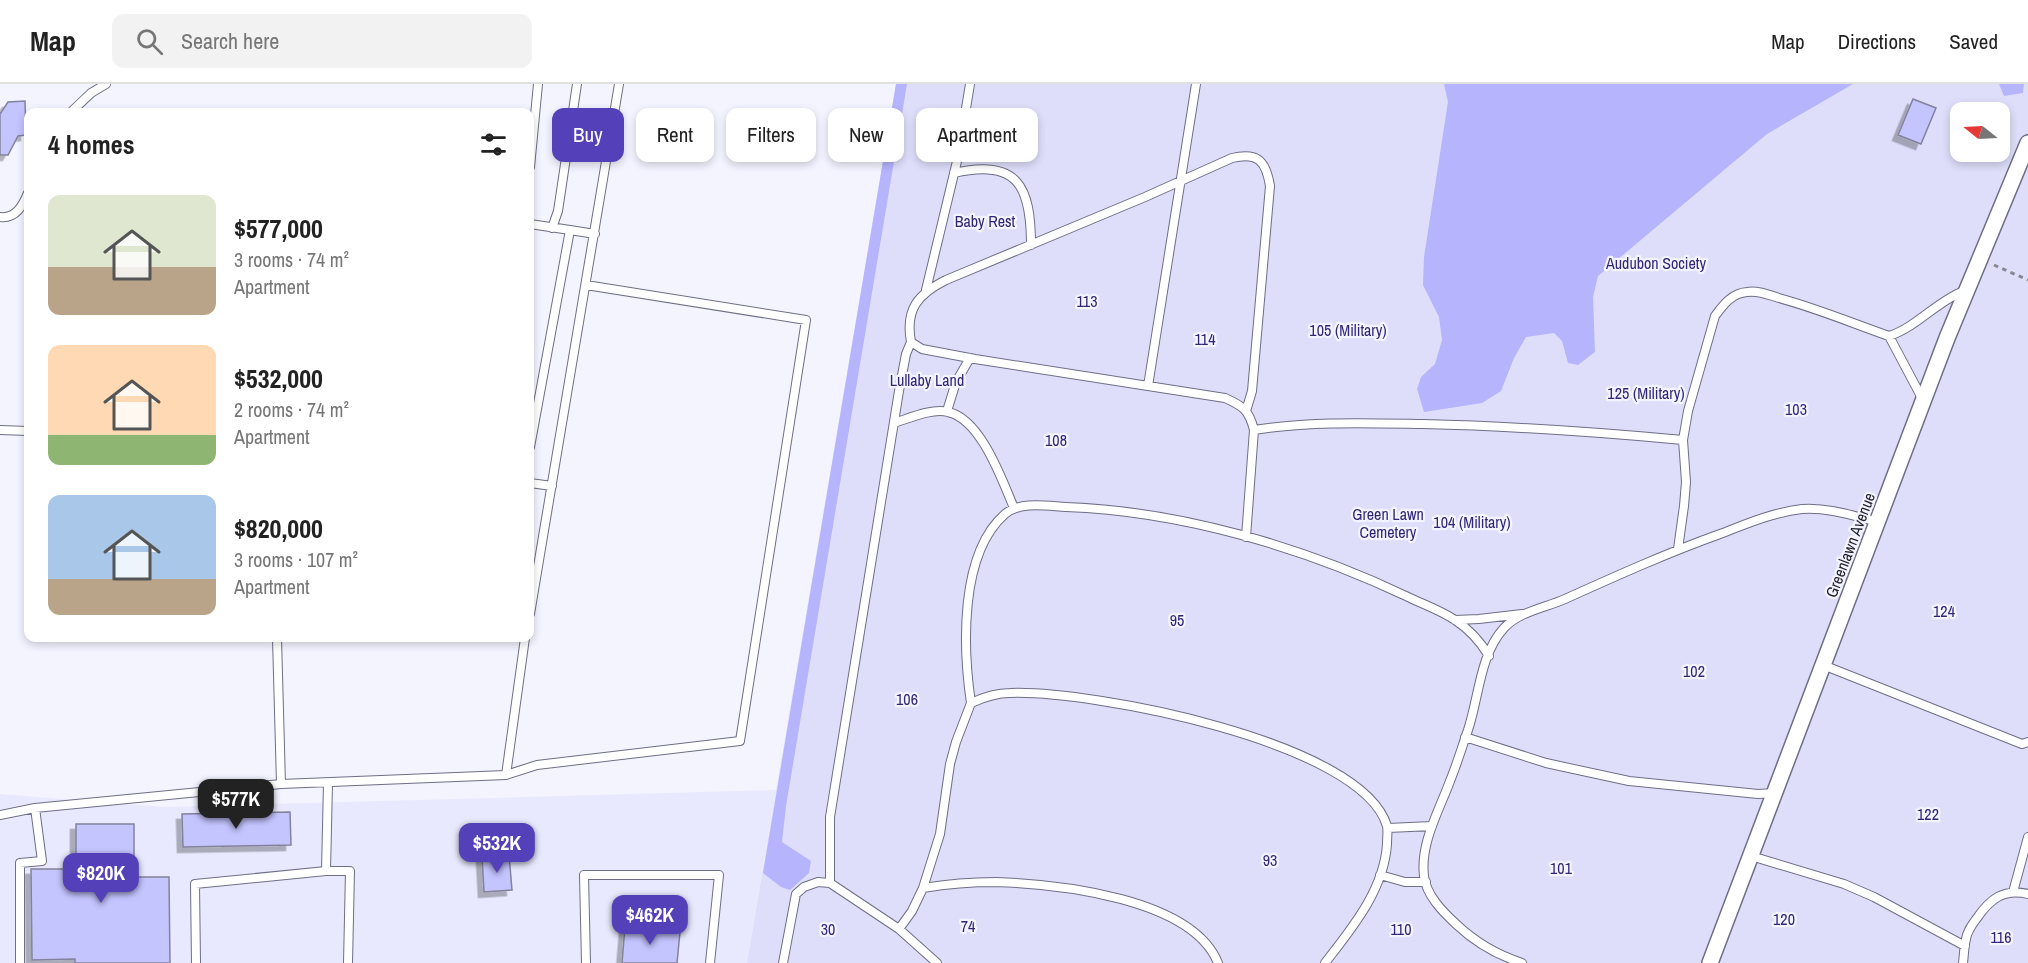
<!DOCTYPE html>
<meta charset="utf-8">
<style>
body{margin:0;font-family:"Archivo Narrow",sans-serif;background:#f2f2f2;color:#222;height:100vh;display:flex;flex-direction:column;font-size:22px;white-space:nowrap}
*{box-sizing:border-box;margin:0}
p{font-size:20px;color:#767676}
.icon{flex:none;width:33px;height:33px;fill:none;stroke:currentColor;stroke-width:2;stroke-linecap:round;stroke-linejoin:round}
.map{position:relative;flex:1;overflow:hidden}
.drawer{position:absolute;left:24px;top:24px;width:510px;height:534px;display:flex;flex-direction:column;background:#fff;border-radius:12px;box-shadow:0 3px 9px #0003}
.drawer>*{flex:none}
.guide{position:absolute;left:552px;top:24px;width:570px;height:54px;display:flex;gap:12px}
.needle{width:39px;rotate:288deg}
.fabs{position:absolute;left:1950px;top:18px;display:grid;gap:12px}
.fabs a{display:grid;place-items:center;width:60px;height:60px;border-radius:12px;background:#fff;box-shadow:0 3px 9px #0003;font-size:30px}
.price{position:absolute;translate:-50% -51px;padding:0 14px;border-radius:12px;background:#5440b8;color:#fff;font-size:20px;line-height:39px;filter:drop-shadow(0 2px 3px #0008)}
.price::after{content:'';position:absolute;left:50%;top:36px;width:18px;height:14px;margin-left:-9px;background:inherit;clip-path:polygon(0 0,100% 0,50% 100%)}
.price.active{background:#222;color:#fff}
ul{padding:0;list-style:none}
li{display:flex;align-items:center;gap:18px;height:150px;padding:0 24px}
li span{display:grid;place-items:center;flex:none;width:168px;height:120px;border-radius:12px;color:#555}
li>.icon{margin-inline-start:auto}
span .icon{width:72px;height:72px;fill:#fffc;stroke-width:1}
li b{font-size:26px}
h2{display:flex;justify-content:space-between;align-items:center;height:72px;padding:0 24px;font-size:26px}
.pill{padding:0 21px;border-radius:12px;background:#fff;box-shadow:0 3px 9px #0003;font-size:21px;line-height:54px}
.pill.active{background:#5440b8;color:#fff}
header{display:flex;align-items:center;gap:36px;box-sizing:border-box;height:84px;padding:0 30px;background:#fff;border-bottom:2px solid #e0e0e0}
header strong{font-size:28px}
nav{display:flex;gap:33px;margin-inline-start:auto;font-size:21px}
.search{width:420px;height:54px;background:#f2f2f2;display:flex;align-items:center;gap:15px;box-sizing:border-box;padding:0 21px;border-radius:12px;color:#767676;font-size:22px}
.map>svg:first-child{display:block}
</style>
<header>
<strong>Map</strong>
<div class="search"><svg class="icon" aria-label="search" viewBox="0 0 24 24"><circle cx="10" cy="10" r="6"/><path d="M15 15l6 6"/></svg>Search here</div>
<nav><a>Map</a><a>Directions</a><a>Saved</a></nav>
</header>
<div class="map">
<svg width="2028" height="879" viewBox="0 0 2028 879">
<defs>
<filter id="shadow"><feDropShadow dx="-5.5" dy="5.5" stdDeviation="0" flood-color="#0004"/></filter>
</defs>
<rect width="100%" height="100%" fill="#f3f4ff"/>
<path fill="#e8e9fe" d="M776,706L747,879H0V710L163,723Z"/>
<path fill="#dedefb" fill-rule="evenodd" d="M896,0H2028V879H747ZM1960,28H2000V68H1960Z"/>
<path fill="#b5b4fd" d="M896,0H907L786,722L782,758L811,777L809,789L790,806L781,803L763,789Z
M1444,0H1853L1767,50L1598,192L1593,213L1595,268L1578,281L1568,279L1562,257L1554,249L1526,253L1514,274L1501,307L1482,319L1424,328L1417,305L1421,293L1435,280L1442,256L1439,233L1423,201L1424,173L1448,18Z
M1999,0H2024L2023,9L2004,12Z"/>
<path fill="#c4c4ff" stroke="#82829b" stroke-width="1.5" filter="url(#shadow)" d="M1913,15L1936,24L1921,60L1898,51Z
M25,17L26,51L18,52L8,71H0V30L8,18Z
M290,728L291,761L183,763L182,730Z
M76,740H134V793H169L170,879H75V875L32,876L31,785H76Z
M509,771L512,806L484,808L482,773Z
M625,843L680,848L677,879H622Z"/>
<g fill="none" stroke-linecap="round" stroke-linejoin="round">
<defs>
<path id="service" d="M71,28L91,9L106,0
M530,83L538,0
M954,89C1018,74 1031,103 1031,161
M0,133C16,135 23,121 28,109
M530,140L570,146L530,363
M552,144L558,127L577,0
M570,146L595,150
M926,206L958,73L970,0
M1148,302L1196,0
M1923,316L1889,252C1917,243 1937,217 1964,207
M947,327L956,298L970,274
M1246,327L1252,307L1270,102C1266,77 1258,68 1232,74L1145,113L946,196C918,210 905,225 911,258L922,265L975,275L1225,314C1243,322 1249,326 1254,346L1246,453
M894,339C910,334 932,324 948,328C981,335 1002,396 1014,424
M0,346L28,347
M1254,346C1311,337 1366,339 1423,340C1510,342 1597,348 1683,356
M530,399L552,402
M1678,465L1684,422L1686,398L1683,356L1688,327L1715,232C1723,221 1732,209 1747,208C1758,206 1769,211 1779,214C1816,224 1852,239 1889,252
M530,530L619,0
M1455,536L1479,535L1522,530
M277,554L281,700
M1823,581L2022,660L2028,658
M971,619C963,565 959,470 1005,430C1020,417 1047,422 1066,423C1180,427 1303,463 1406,512C1422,520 1440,526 1455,536C1469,545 1480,557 1489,572
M1465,653L1546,679L1629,697L1758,710L1775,709
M506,691L525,554
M328,699L326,787H350L348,879
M0,731L35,724L281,700L506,691L537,681L740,657L806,236L586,201
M1388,744L1432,742
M1751,772L1844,800L1874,813L1965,862
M1380,791L1405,798H1426
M830,799V733L899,307L906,270L911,258
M2013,808L2028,753
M899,845L912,827L923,804
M20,879V779L42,777L35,724
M196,879L195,800L326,787
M586,879L584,791H719L710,879
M783,879L796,810L804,803L818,798L830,799L899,845L937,879
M1218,879C1192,814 1058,800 996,798C972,798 947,800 923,804L940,750L950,680L956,658L971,619C984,613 997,609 1010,609C1089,606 1362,657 1387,742C1388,747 1387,754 1387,760C1384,806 1352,844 1325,879
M1522,879C1497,871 1475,858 1456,840C1443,828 1426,811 1424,792C1420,759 1439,727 1450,697C1457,680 1462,663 1468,646C1479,613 1480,570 1504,544C1520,527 1545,524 1565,515C1616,492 1667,469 1720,450C1746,440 1774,428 1802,425C1827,423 1854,432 1878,438
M1963,879C1964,871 1964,863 1966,855C1967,847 1972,841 1977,834C1990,815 2004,804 2028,810"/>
<path id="minor" d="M1710,879L1947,254L2028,59"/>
</defs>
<use href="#service" stroke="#6e6e86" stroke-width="10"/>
<use href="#minor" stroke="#6e6e86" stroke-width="18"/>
<path stroke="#888893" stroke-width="3" stroke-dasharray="4.5 4.5" stroke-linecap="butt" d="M1994,181L2028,196"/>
<use href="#service" stroke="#fff" stroke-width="8"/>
<use href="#minor" stroke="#fff" stroke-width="15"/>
</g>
<g text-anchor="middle" stroke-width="4.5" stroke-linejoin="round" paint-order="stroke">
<g font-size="16" fill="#332576" stroke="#f3f4ff">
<text x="985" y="143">Baby Rest</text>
<text x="1656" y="185">Audubon Society</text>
<text x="1087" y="223">113</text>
<text x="1348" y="252">105 (Military)</text>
<text x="1205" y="261">114</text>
<text x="927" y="302">Lullaby Land</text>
<text x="1646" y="315">125 (Military)</text>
<text x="1796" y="331">103</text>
<text x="1056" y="362">108</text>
<text x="1388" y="436">Green Lawn<tspan x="1388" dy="18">Cemetery</tspan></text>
<text x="1472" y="444">104 (Military)</text>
<text x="1944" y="533">124</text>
<text x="1177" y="542">95</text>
<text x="1694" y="593">102</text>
<text x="907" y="621">106</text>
<text x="1928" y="736">122</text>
<text x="1270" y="782">93</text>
<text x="1561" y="790">101</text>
<text x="1784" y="841">120</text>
<text x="968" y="848">74</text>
<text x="828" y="851">30</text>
<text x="1401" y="851">110</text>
<text x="2001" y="859">116</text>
</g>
<g font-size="16" fill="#22222c" stroke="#f3f4ff">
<text transform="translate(1850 461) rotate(-69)" y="6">Greenlawn Avenue</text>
</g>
</g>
</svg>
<div class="fabs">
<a><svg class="needle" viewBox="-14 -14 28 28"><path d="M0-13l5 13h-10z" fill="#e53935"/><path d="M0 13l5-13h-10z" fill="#767676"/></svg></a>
</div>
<b class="price active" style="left:236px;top:746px">$577K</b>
<b class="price" style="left:497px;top:790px">$532K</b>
<b class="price" style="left:101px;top:820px">$820K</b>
<b class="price" style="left:650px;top:862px">$462K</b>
<div class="guide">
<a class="pill active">Buy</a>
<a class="pill">Rent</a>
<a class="pill">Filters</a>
<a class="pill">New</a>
<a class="pill">Apartment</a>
</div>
<section class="drawer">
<h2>4 homes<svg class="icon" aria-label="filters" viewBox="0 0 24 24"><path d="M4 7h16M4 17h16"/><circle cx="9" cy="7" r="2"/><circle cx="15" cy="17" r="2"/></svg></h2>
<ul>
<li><span style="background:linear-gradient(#dfe7d0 60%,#b9a48a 0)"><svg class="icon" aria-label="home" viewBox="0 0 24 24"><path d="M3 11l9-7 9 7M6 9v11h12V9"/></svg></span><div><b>$577,000</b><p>3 rooms · 74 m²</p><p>Apartment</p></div></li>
<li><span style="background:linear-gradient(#ffd9b3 75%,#8fb573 0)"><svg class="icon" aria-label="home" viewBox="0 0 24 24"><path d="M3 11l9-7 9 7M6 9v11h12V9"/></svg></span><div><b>$532,000</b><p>2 rooms · 74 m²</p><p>Apartment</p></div></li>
<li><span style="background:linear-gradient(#a9c7e8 70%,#b9a48a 0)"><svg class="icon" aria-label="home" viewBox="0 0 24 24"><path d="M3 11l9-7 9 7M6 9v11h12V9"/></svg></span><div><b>$820,000</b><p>3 rooms · 107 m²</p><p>Apartment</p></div></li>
</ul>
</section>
</div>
